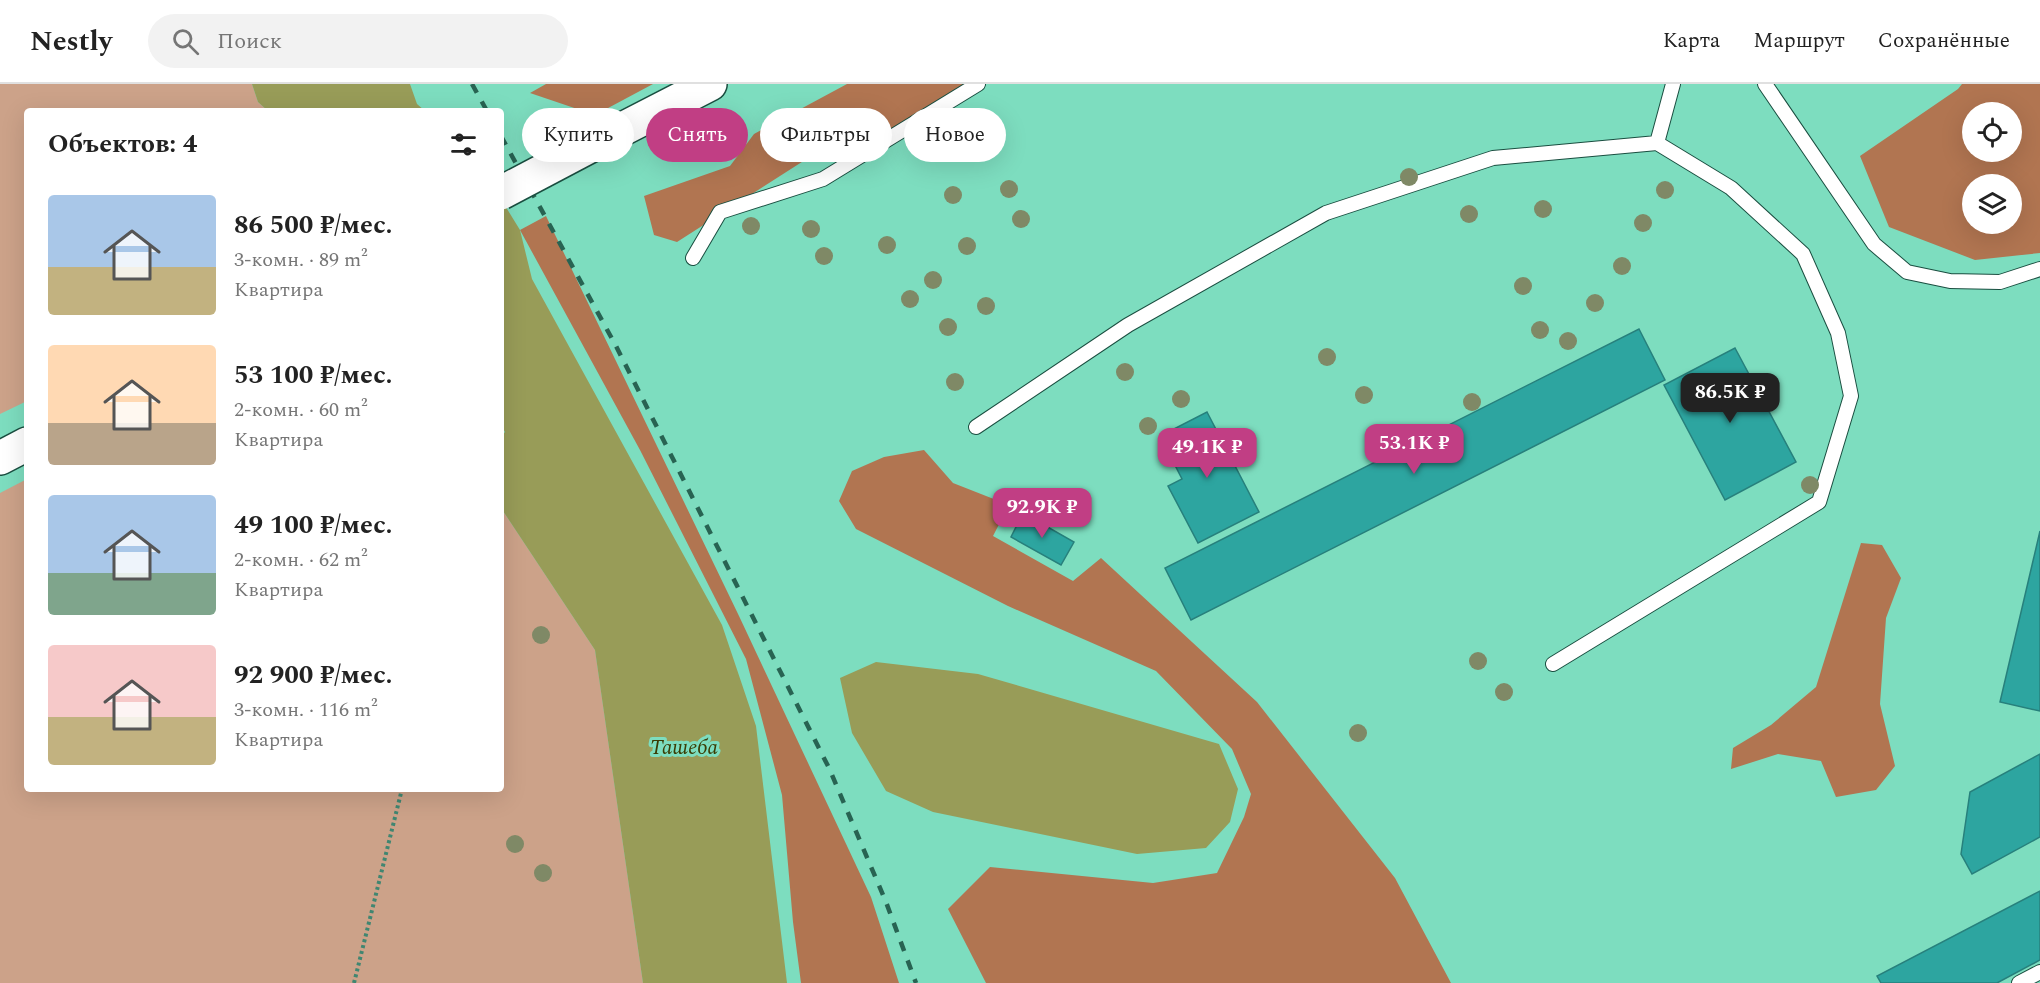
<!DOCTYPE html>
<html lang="ru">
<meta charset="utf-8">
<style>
body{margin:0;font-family:Spectral,serif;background:#f2f2f2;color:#222;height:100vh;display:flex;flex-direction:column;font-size:22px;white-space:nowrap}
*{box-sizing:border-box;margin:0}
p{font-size:20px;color:#767676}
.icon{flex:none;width:33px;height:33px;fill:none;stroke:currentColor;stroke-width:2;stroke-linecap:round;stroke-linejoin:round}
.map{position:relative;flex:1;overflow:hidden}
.sheet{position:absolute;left:24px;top:24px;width:480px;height:684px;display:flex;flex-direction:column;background:#fff;border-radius:6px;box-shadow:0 6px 24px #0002}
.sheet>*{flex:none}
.top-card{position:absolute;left:522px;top:24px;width:570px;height:54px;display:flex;gap:12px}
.buttons{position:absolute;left:1962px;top:18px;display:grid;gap:12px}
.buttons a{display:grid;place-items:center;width:60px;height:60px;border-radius:50%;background:#fff;box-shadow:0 6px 24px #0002;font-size:30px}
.price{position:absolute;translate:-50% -51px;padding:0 14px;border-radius:12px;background:#c13e84;color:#fff;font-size:20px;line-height:39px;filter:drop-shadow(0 2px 3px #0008)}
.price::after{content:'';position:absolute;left:50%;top:36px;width:18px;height:14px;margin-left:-9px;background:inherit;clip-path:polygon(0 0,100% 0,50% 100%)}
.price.active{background:#222;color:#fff}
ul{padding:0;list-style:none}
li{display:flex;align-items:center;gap:18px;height:150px;padding:0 24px}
li span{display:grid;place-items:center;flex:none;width:168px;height:120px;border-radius:6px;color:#555}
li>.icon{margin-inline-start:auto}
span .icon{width:72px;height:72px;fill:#fffc;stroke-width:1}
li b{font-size:26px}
h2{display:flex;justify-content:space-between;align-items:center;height:72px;padding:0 24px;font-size:26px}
.pill{padding:0 21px;border-radius:27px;background:#fff;box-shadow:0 6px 24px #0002;font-size:21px;line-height:54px}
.pill.active{background:#c13e84;color:#fff}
header{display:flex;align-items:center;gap:36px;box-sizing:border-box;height:84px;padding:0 30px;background:#fff;border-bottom:2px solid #e0e0e0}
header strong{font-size:28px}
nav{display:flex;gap:33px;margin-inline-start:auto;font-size:21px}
.search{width:420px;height:54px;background:#f2f2f2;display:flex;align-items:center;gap:15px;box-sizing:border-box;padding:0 21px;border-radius:33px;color:#767676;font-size:22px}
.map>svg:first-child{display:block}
</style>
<header>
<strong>Nestly</strong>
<div class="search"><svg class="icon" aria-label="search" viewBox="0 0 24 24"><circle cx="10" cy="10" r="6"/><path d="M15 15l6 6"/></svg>Поиск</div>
<nav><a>Карта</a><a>Маршрут</a><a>Сохранённые</a></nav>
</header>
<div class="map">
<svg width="2040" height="899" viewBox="0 0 2040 899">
<rect width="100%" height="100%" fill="#7dddbf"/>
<path fill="#cca289" d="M0,0H252L258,18L268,27H27V317L0,330Z
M27,395V705H501V424L595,566L643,899H0V409Z"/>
<path fill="#b17551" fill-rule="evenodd" d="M546,0H653L595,31L530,9Z
M847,0H964L849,71L805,76L677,158L654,151L644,112L730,82L754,50Z
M1962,0H2040V169L1975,176L1889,143L1860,72L1958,5ZM1972,28H2012V68H1972ZM1972,100H2012V140H1972Z
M546,132L739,532L871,813L899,899H801L793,838L782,711L746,575L640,366L520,146Z
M924,366L953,399L1009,421L993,452L1073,497L1101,474L1257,618L1395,794L1451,899H986L948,825L990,783L1153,799L1217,789L1244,733L1251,710L1232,665L1156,587L1008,522L856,445L839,417L852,387L884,373Z
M1861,459L1882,461L1901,494L1886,534L1880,620L1895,682L1876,706L1836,713L1821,677L1778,670L1731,685L1733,664L1771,641L1816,603Z"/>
<path fill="#989c58" d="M252,0H410L417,20L425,27H268L258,18Z
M501,115L520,146L532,195L722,541L756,642L787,899H643L595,566L501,424V353L505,348L501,341Z
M876,578L978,590L1219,660L1238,705L1230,738L1206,764L1137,770L933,728L886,707L852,649L840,594Z"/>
<path fill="#2da5a0" stroke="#27807c" stroke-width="1.5" d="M1639,245L1665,296L1191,536L1165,484Z
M1735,264L1796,378L1725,416L1664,301Z
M1207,328L1259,428L1198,459L1168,402L1182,395L1160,352Z
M1023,429L1074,458L1061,481L1011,453Z
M2040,447V627L2000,618Z
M2040,670V753L1972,790L1961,770L1970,708Z
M2040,807V876L1997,899H1881L1877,892Z"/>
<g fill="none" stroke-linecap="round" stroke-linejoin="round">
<defs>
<path id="lane" d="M1765,0L1874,160L1907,188L1950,197L2000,198L2040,185
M693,174L720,128L823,95L978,0
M976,343L1128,241L1326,129L1493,74L1657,59
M1553,580L1819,418L1851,312L1838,249L1803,170L1731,104L1657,59L1673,0
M2019,899L2040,888"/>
<path id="primary" d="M611,51L710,0
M0,374L27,360"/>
</defs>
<use href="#lane" stroke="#1a4e40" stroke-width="16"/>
<use href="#primary" stroke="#1a4e40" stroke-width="36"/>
<path stroke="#408671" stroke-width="4" stroke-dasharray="3 3" stroke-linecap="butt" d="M354,899L402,705"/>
<use href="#lane" stroke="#fff" stroke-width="14"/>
<use href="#primary" stroke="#fff" stroke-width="33"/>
<path stroke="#286352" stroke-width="4.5" stroke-dasharray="10 10" stroke-linecap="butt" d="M472,0L487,27
M501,52L616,262L829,684L886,818L916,899"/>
<defs>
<path id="primary-bridge" d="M501,109L611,51"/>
</defs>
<use href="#primary-bridge" stroke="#1a4e40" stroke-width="36" stroke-linecap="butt"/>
<use href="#primary-bridge" stroke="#fff" stroke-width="33"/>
</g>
<g fill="#7f8966">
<circle cx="983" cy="57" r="9"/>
<circle cx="1409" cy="93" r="9"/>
<circle cx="1009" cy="105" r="9"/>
<circle cx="1665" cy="106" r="9"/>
<circle cx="953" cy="111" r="9"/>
<circle cx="1543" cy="125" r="9"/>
<circle cx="1469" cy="130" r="9"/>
<circle cx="1021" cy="135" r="9"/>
<circle cx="1643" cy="139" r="9"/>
<circle cx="751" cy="142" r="9"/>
<circle cx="811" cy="145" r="9"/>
<circle cx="887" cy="161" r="9"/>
<circle cx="967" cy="162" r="9"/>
<circle cx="824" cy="172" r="9"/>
<circle cx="1622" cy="182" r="9"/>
<circle cx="933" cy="196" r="9"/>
<circle cx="1523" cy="202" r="9"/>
<circle cx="910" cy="215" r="9"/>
<circle cx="1595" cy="219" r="9"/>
<circle cx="986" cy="222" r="9"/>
<circle cx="948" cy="243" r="9"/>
<circle cx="1540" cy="246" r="9"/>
<circle cx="1568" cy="257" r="9"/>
<circle cx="1327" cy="273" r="9"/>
<circle cx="1125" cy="288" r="9"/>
<circle cx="955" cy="298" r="9"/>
<circle cx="1364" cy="311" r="9"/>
<circle cx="1181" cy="315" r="9"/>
<circle cx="1472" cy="318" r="9"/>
<circle cx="1148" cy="342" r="9"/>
<circle cx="1810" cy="401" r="9"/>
<circle cx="541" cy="551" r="9"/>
<circle cx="1478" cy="577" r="9"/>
<circle cx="1504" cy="608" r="9"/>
<circle cx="1358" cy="649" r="9"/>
<circle cx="515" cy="760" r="9"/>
<circle cx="543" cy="789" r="9"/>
</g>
<g text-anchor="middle" stroke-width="6" stroke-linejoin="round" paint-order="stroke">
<g font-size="21" font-style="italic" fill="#3a3c04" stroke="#7dddbf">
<text x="684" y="670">Ташеба</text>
</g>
</g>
</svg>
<div class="buttons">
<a><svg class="icon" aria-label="locate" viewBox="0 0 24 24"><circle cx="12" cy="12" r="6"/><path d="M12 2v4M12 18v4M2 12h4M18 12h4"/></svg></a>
<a><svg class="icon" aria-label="layers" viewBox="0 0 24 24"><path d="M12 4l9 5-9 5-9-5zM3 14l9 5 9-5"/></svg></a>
</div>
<b class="price active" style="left:1730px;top:340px">86.5K ₽</b>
<b class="price" style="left:1414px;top:391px">53.1K ₽</b>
<b class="price" style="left:1207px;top:395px">49.1K ₽</b>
<b class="price" style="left:1042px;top:455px">92.9K ₽</b>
<div class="top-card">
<a class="pill">Купить</a>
<a class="pill active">Снять</a>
<a class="pill">Фильтры</a>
<a class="pill">Новое</a>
</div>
<section class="sheet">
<h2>Объектов: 4<svg class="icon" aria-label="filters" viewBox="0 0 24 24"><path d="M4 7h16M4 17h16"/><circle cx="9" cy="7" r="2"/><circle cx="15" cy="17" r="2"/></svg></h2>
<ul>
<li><span style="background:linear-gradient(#a9c7e8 60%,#c2b280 0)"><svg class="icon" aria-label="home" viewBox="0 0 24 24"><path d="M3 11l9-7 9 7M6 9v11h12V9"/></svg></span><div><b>86 500 ₽/мес.</b><p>3-комн. · 89 m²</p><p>Квартира</p></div></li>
<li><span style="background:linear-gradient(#ffd9b3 65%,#b9a48a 0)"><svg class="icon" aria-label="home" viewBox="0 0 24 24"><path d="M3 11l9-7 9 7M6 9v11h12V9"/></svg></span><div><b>53 100 ₽/мес.</b><p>2-комн. · 60 m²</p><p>Квартира</p></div></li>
<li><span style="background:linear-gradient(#a9c7e8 65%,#7fa58c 0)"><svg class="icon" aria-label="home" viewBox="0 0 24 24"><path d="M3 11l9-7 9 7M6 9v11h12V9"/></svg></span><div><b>49 100 ₽/мес.</b><p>2-комн. · 62 m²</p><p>Квартира</p></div></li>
<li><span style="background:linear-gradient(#f6c9c9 60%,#c2b280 0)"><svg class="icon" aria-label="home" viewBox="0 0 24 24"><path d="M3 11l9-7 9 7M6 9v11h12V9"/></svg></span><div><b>92 900 ₽/мес.</b><p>3-комн. · 116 m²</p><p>Квартира</p></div></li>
</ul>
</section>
</div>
